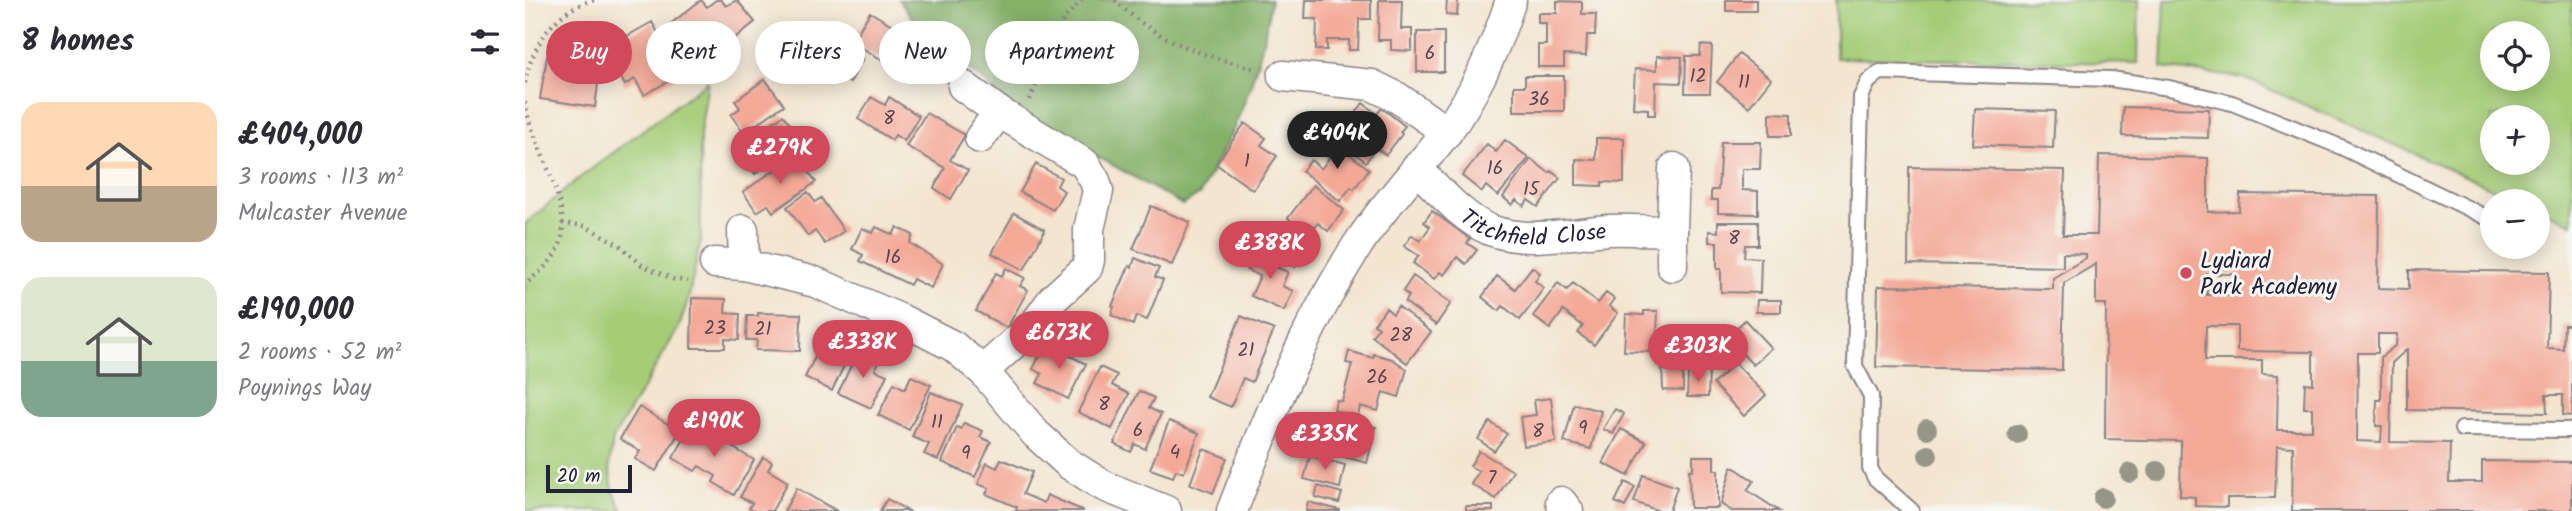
<!DOCTYPE html>
<meta charset="utf-8">
<style>
body{margin:0;font-family:Kalam,sans-serif;background:#f2f2f3;color:#2b2b33;height:100vh;display:flex;flex-direction:column;font-size:26px;white-space:nowrap}
*{box-sizing:border-box;margin:0}
p{font-size:23px;color:#7c7c81}
.icon{flex:none;width:38px;height:38px;fill:none;stroke:currentColor;stroke-width:2;stroke-linecap:round;stroke-linejoin:round}
.map{position:relative;flex:1;overflow:hidden}
.panel{display:flex;flex-direction:column;background:#fff;width:525px}
.panel>*{flex:none}
.hud{position:absolute;left:21px;top:21px;width:665px;height:63px;display:flex;gap:14px}
.fabs{position:absolute;left:1955px;top:21px;display:grid;gap:14px}
.fabs a{display:grid;place-items:center;width:70px;height:70px;border-radius:50%;background:#fff;box-shadow:0 4px 18px #0003;font-size:35px}
.scale{position:absolute;left:21px;bottom:18px;width:86px;box-sizing:border-box;padding-left:7px;border:4px solid #22223b;border-top:0;font-size:19px;line-height:24px;white-space:nowrap;color:#22223b;-webkit-text-stroke:5px #f6f6f2;paint-order:stroke}
.price{position:absolute;translate:-50% -60px;padding:0 16px;border-radius:24px;background:#d1495b;color:#fff;font-size:23px;line-height:46px;filter:drop-shadow(0 2px 4px #0008)}
.price::after{content:'';position:absolute;left:50%;top:42px;width:21px;height:16px;margin-left:-10px;background:inherit;clip-path:polygon(0 0,100% 0,50% 100%)}
.price.current{background:#222;color:#fff}
ul{padding:0;list-style:none}
li{display:flex;align-items:center;gap:21px;height:175px;padding:0 21px}
li span{display:grid;place-items:center;flex:none;width:196px;height:140px;border-radius:21px;color:#555}
li>.icon{margin-inline-start:auto}
span .icon{width:84px;height:84px;fill:#fffc;stroke-width:1}
li b{font-size:30px}
h2{display:flex;justify-content:space-between;align-items:center;height:84px;padding:0 21px;font-size:30px}
.tag{padding:0 24px;border-radius:32px;background:#fff;box-shadow:0 4px 18px #0003;font-size:24px;line-height:63px}
.tag.current{background:#d1495b;color:#fff}
main{display:flex;flex:1;min-height:0}
.map>svg:first-child{display:block}
</style>
<main>
<section class="panel">
<h2>8 homes<svg class="icon" aria-label="filters" viewBox="0 0 24 24"><path d="M4 7h16M4 17h16"/><circle cx="9" cy="7" r="2"/><circle cx="15" cy="17" r="2"/></svg></h2>
<ul>
<li><span style="background:linear-gradient(#ffd9b3 60%,#b9a48a 0)"><svg class="icon" aria-label="home" viewBox="0 0 24 24"><path d="M3 11l9-7 9 7M6 9v11h12V9"/></svg></span><div><b>£404,000</b><p>3 rooms · 113 m²</p><p>Mulcaster Avenue</p></div></li>
<li><span style="background:linear-gradient(#dfe7d0 60%,#7fa58c 0)"><svg class="icon" aria-label="home" viewBox="0 0 24 24"><path d="M3 11l9-7 9 7M6 9v11h12V9"/></svg></span><div><b>£190,000</b><p>2 rooms · 52 m²</p><p>Poynings Way</p></div></li>
</ul>
</section>
<div class="map">
<svg width="2047" height="511" viewBox="0 0 2047 511">
<rect width="100%" height="100%" fill="#f6f6f2"/>
<filter id="ink" filterUnits="userSpaceOnUse"><feTurbulence type="fractalNoise" baseFrequency=".0143" numOctaves="2"/><feDisplacementMap in="SourceGraphic" scale="14" xChannelSelector="R" yChannelSelector="G"/><feConvolveMatrix kernelMatrix="1 2 1 2 8 2 1 2 1" color-interpolation-filters="sRGB"/></filter>
<filter id="wash" filterUnits="userSpaceOnUse"><feTurbulence type="fractalNoise" baseFrequency=".00686" numOctaves="4" result="noise"/><feDisplacementMap in="SourceGraphic" scale="28" xChannelSelector="R" yChannelSelector="G"/><feGaussianBlur stdDeviation="1.57" result="paint"/><feColorMatrix in="noise" values="0 0 0 0 0 0 0 0 0 0 0 0 0 0 0 0 0 1.4 0 .05"/><feComposite in="paint" operator="in"/></filter>
<g filter="url(#wash)">
<rect width="100%" height="100%" fill="#f3e5cf"/>
<path fill="#a5cd78" stroke="#64785a" stroke-width="2" fill-rule="evenodd" d="M1311,0H1614L1613,63L1311,58Z
M1640,0H2047V224L2013,209L2012,201H1996L1719,78L1637,68ZM1967,33H2012V79H1967ZM1967,117H2012V163H1967Z
M183,81L175,134L176,239L163,300L154,327L88,439L84,465L88,490L98,511H0V224L52,180Z"/>
<path fill="#84b068" stroke="#536952" stroke-width="2" d="M374,0H746L739,39L725,88L709,128L675,194L658,205L566,153L486,111L461,82L403,39Z"/>
<g id="blocks">
<path fill="#f4a997" fill-rule="evenodd" d="M176,0L182,7L191,0H196L201,6L212,0L230,22L174,66L143,26Z
M781,0H846V19H834L833,50H824V40H802V50H791L792,19H780Z
M854,0H877L876,29H887V51L866,50V40H853Z
M922,0H933L932,16L921,15Z
M1201,0H1231V11H1201Z
M1032,1L1057,2V14H1071L1070,35H1062L1061,56L1039,55V67H1013V45H1021V23H1013V13H1032Z
M345,12L389,38L379,55L367,48L359,61L327,42Z
M127,22L156,74L119,95L110,79L100,85L83,55L99,46L95,40Z
M892,32H919V72H892Z
M307,41L338,59L325,83L293,65Z
M1176,45L1187,46L1185,93H1160L1161,56H1175Z
M40,49L77,54L70,107L15,99L22,56L38,58Z
M1214,54L1246,79L1224,107L1192,82Z
M1132,56L1157,57L1156,83L1131,82L1130,115H1123V109L1108,108L1110,69L1132,70Z
M1000,76H1039V111H989V86H1000Z
M240,79L259,105L219,133L206,115L215,108L210,101Z
M346,97L360,105L364,97L394,116L379,141L370,135L367,140L333,119Z
M838,103L852,114L857,108L880,126L875,132L877,134L861,155L851,148L841,162L813,140L823,126L831,132L840,120L831,113Z
M1598,107L1684,109L1683,138L1597,136Z
M1450,109L1530,111L1528,148L1448,145Z
M401,113L440,135L425,160L443,170L426,199L409,188L420,168L381,146Z
M1245,113L1266,114V136H1245Z
M258,115L270,130L260,137L266,146L230,174L212,150Z
M720,123L741,138L736,145L752,156L728,190L691,164Z
M1071,138H1099V183L1077,182V186L1051,185V159L1071,160Z
M806,140L844,169L829,189L826,187L815,201L777,171L786,160L796,169L804,158L797,152Z
M980,140L1004,158L973,196L961,186L957,192L937,176L962,144L971,152Z
M1196,142H1236L1235,169H1217V190L1233,191V214L1193,213V200H1186V190H1193Z
M271,155L291,182L248,212L243,205L232,212L218,192Z
M1574,155L1683,158V212L1714,211L1715,194L1854,196L1853,288L1884,289V270L2024,272L2022,348L2038,349L2039,325H2047V416L2038,415V395H2021L2022,413L1882,410V349L1867,363L1865,442L1925,443L1924,482H1957V461L2047,462V511H1767L1768,447L1752,446L1750,498H1702V507L1670,506V497L1655,496L1656,441L1580,439L1581,304H1571V264L1539,283L1537,370L1351,367L1353,286L1528,289V278L1561,258V254L1538,253V267L1383,264L1384,167L1540,170L1538,235H1572ZM1682,274H1712V295H1682ZM1681,326H1712V351L1788,352V384L1780,383L1779,408H1787V430H1752L1753,375L1737,374V360H1680ZM1853,334H1872L1871,345L1856,357V400H1852L1851,426H1857L1856,442L1832,441L1833,353H1853Z
M1006,159L1024,173L1026,171L1035,178L1013,207L1003,200L999,206L991,200L987,205L978,197Z
M511,164L536,178L532,186L539,191L528,210L495,192Z
M788,185L819,210L803,231L793,223L784,233L763,218Z
M283,192L290,202L296,198L319,231L300,244L290,231L283,236L262,207Z
M626,206L665,222L647,265L608,249Z
M907,211L945,239L942,243L952,250L941,264L932,257L919,275L915,272L909,279L888,263L894,256L879,246L887,235L895,241L905,227L899,222Z
M489,213L520,230L499,270L467,253Z
M761,222L781,236L776,243L784,248L770,267L740,245L753,225L757,228Z
M1193,222H1233V245H1220L1219,257L1236,258L1235,293L1196,292V269H1192V242H1184V231L1193,232Z
M351,227L368,235L372,227L388,235L385,243L418,264L406,288L388,279L385,285L335,261L338,255L327,249L337,228L348,233Z
M731,251L756,262L753,268L763,272L757,286L768,291L759,311L726,296L735,276L722,270Z
M610,258L634,268L630,277L638,280L622,320L611,316L608,325L586,315L589,307L587,306L604,266L607,267Z
M1007,267L1015,273L1010,281L1019,288L995,320L978,306L974,311L957,297L972,276L990,289Z
M481,268L500,278L495,286L503,290L482,328L451,311L471,273L477,276Z
M888,276L926,303L911,325L880,302L884,296L878,291Z
M1033,283L1042,290L1048,283L1073,303L1081,293L1089,299L1084,306L1093,313L1069,345L1053,333L1058,326L1038,311L1025,329L1008,316Z
M167,298L201,299L200,313L215,314L214,340L200,339V348H166Z
M1232,300H1256V312H1231Z
M873,306L906,332L882,363L847,336L854,327L849,324L861,308L868,314Z
M1119,311H1133L1131,352L1099,351L1101,314L1119,315Z
M233,313L276,314L275,351L231,350L232,340H221L222,316H233Z
M716,316L749,330L727,382L718,378L706,407L682,397Z
M1220,320L1246,348L1228,365L1202,337Z
M310,339L328,347L307,391L280,377L296,345L305,350Z
M519,347L528,351L530,348L561,364L543,399L512,383L517,374L508,369Z
M334,349L355,359L350,370L362,375L346,408L313,393Z
M824,351L848,358L849,354L867,359L882,369L874,397L858,392L853,411L835,406L833,417L809,410L811,400L817,401L827,364L821,363Z
M1210,363L1241,395L1219,416L1188,384Z
M1137,365H1158V391L1138,390Z
M575,367L592,375L587,385L604,394L587,429L553,412Z
M1163,371H1184L1183,397H1162Z
M386,376L406,385L384,430L353,415L369,383L380,389Z
M614,391L629,398L624,408L636,414L620,449L610,444L606,452L589,444Z
M406,392L437,405L413,460L399,454L404,444L387,437Z
M1026,398L1031,442L999,446L995,417L1011,415L1009,400Z
M1049,404L1076,411L1066,449L1039,442Z
M114,407L155,431L131,471L110,459L115,451L95,439Z
M1090,409L1099,414L1088,434L1078,429Z
M806,416L851,427L842,463L808,454L811,439L801,437Z
M644,421L674,433L659,473L651,470L648,477L625,469Z
M965,422L982,434L969,451L953,439Z
M439,423L458,431L455,437L466,442L450,477L417,462L432,427L436,429Z
M168,424L229,460L209,495L188,482L191,476L182,471L174,466L170,471L148,458Z
M1096,429L1121,442L1103,476L1078,463Z
M678,449L702,458L688,493L665,484Z
M954,451L988,471L971,499L946,484L954,471L945,466Z
M785,456L820,465L815,488L779,479Z
M1168,456H1189V470H1193V508H1165L1164,470H1168Z
M238,457L247,462L243,470L263,482L247,511H229L224,508L227,503L215,497Z
M476,459L507,472L498,494L519,503L522,495L559,511H491L492,507L461,494L464,488L453,484L462,463L472,468Z
M1207,466L1229,481L1222,490L1254,511H1207L1196,504Z
M1118,475L1152,487L1144,511H1134L1109,502Z
M1100,482L1110,487L1100,507L1090,502Z
M793,486L817,493L814,503L790,497Z
M272,488L292,500L312,511H259Z
M362,499L383,511H355Z
M783,502L815,510V511H781Z
M941,506H968V511H941Z"/>
</g>
</g>
<g filter="url(#ink)">
<use href="#blocks" fill-opacity="0" stroke="#8a8485" stroke-width="2"/>
<g fill="none" stroke-linecap="round" stroke-linejoin="round">
<defs>
<path id="lane" d="M1937,429L2047,430
M1387,511L1350,478L1345,468L1346,396L1330,366L1336,97L1343,82L1355,72L1586,79L1644,88L1707,103L1816,147L1967,220"/>
<g id="street">
<path d="M758,76L847,85L873,98L922,132"/>
<path d="M438,86L474,112L560,164L570,181L573,191L564,229V260L562,268L528,299L510,324L458,371"/>
<path d="M455,138L474,112"/>
<path id="s1" d="M891,168C913,189 937,218 965,230C1001,244 1046,233 1083,230C1104,229 1126,231 1147,231L1149,168"/>
<path d="M218,230L219,265L290,282L377,320L428,346L458,371L511,434L544,464L579,486L641,511"/>
<path d="M190,263L219,265"/>
<path d="M1147,266V231"/>
<path d="M1036,502L1043,511"/>
<path d="M707,511C741,423 781,325 832,246C858,206 891,171 921,133C950,95 971,46 986,0"/>
</g>
</defs>
<use href="#lane" stroke="#8a8485" stroke-width="18"/>
<use href="#street" stroke="#8a8485" stroke-width="33"/>
<path stroke="#8a8485" stroke-width="4.5" stroke-dasharray="2 5" stroke-linecap="butt" d="M590,0C630,41 677,55 731,69
M0,83C7,45 31,8 70,0
M505,100L525,46L538,20L557,0
M0,102C5,144 56,214 31,253C23,266 11,275 0,284
M37,223L60,226L93,244L117,265L148,279L167,282"/>
<use href="#lane" stroke="#fff" stroke-width="14"/>
<use href="#street" stroke="#fff" stroke-width="30"/>
</g>
<g fill="#969688">
<circle cx="1402" cy="429" r="10"/>
<circle cx="1492" cy="434" r="10"/>
<circle cx="1403" cy="455" r="10"/>
<circle cx="1632" cy="471" r="10"/>
<circle cx="1605" cy="473" r="10"/>
<circle cx="1578" cy="498" r="10"/>
</g>
</g>
<circle fill="#d1495b" stroke="#f6f6f2" stroke-width="2.5" cx="1661" cy="273" r="7"/>
<g text-anchor="middle" stroke-width="6" stroke-linejoin="round" paint-order="stroke">
<g font-size="19" fill="#564452">
<text x="905" y="59">6</text>
<text x="1173" y="82">12</text>
<text x="1219" y="88">11</text>
<text x="1014" y="105">36</text>
<text x="364" y="124">8</text>
<text x="722" y="167">1</text>
<text x="970" y="174">16</text>
<text x="1006" y="195">15</text>
<text x="1209" y="244">8</text>
<text x="368" y="263">16</text>
<text x="190" y="334">23</text>
<text x="238" y="335">21</text>
<text x="876" y="341">28</text>
<text x="721" y="356">21</text>
<text x="852" y="383">26</text>
<text x="579" y="410">8</text>
<text x="412" y="428">11</text>
<text x="1058" y="434">9</text>
<text x="613" y="436">6</text>
<text x="1013" y="437">8</text>
<text x="650" y="458">4</text>
<text x="441" y="459">9</text>
<text x="967" y="484">7</text>
</g>
<g font-size="23" fill="#22223b" stroke="#f6f6f2">
<text dy="8" stroke="none"><textPath href="#s1" startOffset="140">Titchfield Close</textPath></text>
</g>
<g font-size="23" fill="#22223b" stroke="#f6f6f2" text-anchor="start">
<text x="1675" y="268">Lydiard<tspan x="1675" dy="26">Park Academy</tspan></text>
</g>
</g>
</svg>
<div class="fabs">
<a><svg class="icon" aria-label="locate" viewBox="0 0 24 24"><circle cx="12" cy="12" r="6"/><path d="M12 2v4M12 18v4M2 12h4M18 12h4"/></svg></a>
<a>+</a>
<a>−</a>
</div>
<div class="scale">20 m</div>
<b class="price current" style="left:812px;top:171px">£404K</b>
<b class="price" style="left:255px;top:186px">£279K</b>
<b class="price" style="left:745px;top:281px">£388K</b>
<b class="price" style="left:534px;top:371px">£673K</b>
<b class="price" style="left:338px;top:380px">£338K</b>
<b class="price" style="left:1173px;top:384px">£303K</b>
<b class="price" style="left:189px;top:459px">£190K</b>
<b class="price" style="left:800px;top:472px">£335K</b>
<div class="hud">
<a class="tag current">Buy</a>
<a class="tag">Rent</a>
<a class="tag">Filters</a>
<a class="tag">New</a>
<a class="tag">Apartment</a>
</div>
</div>
</main>
